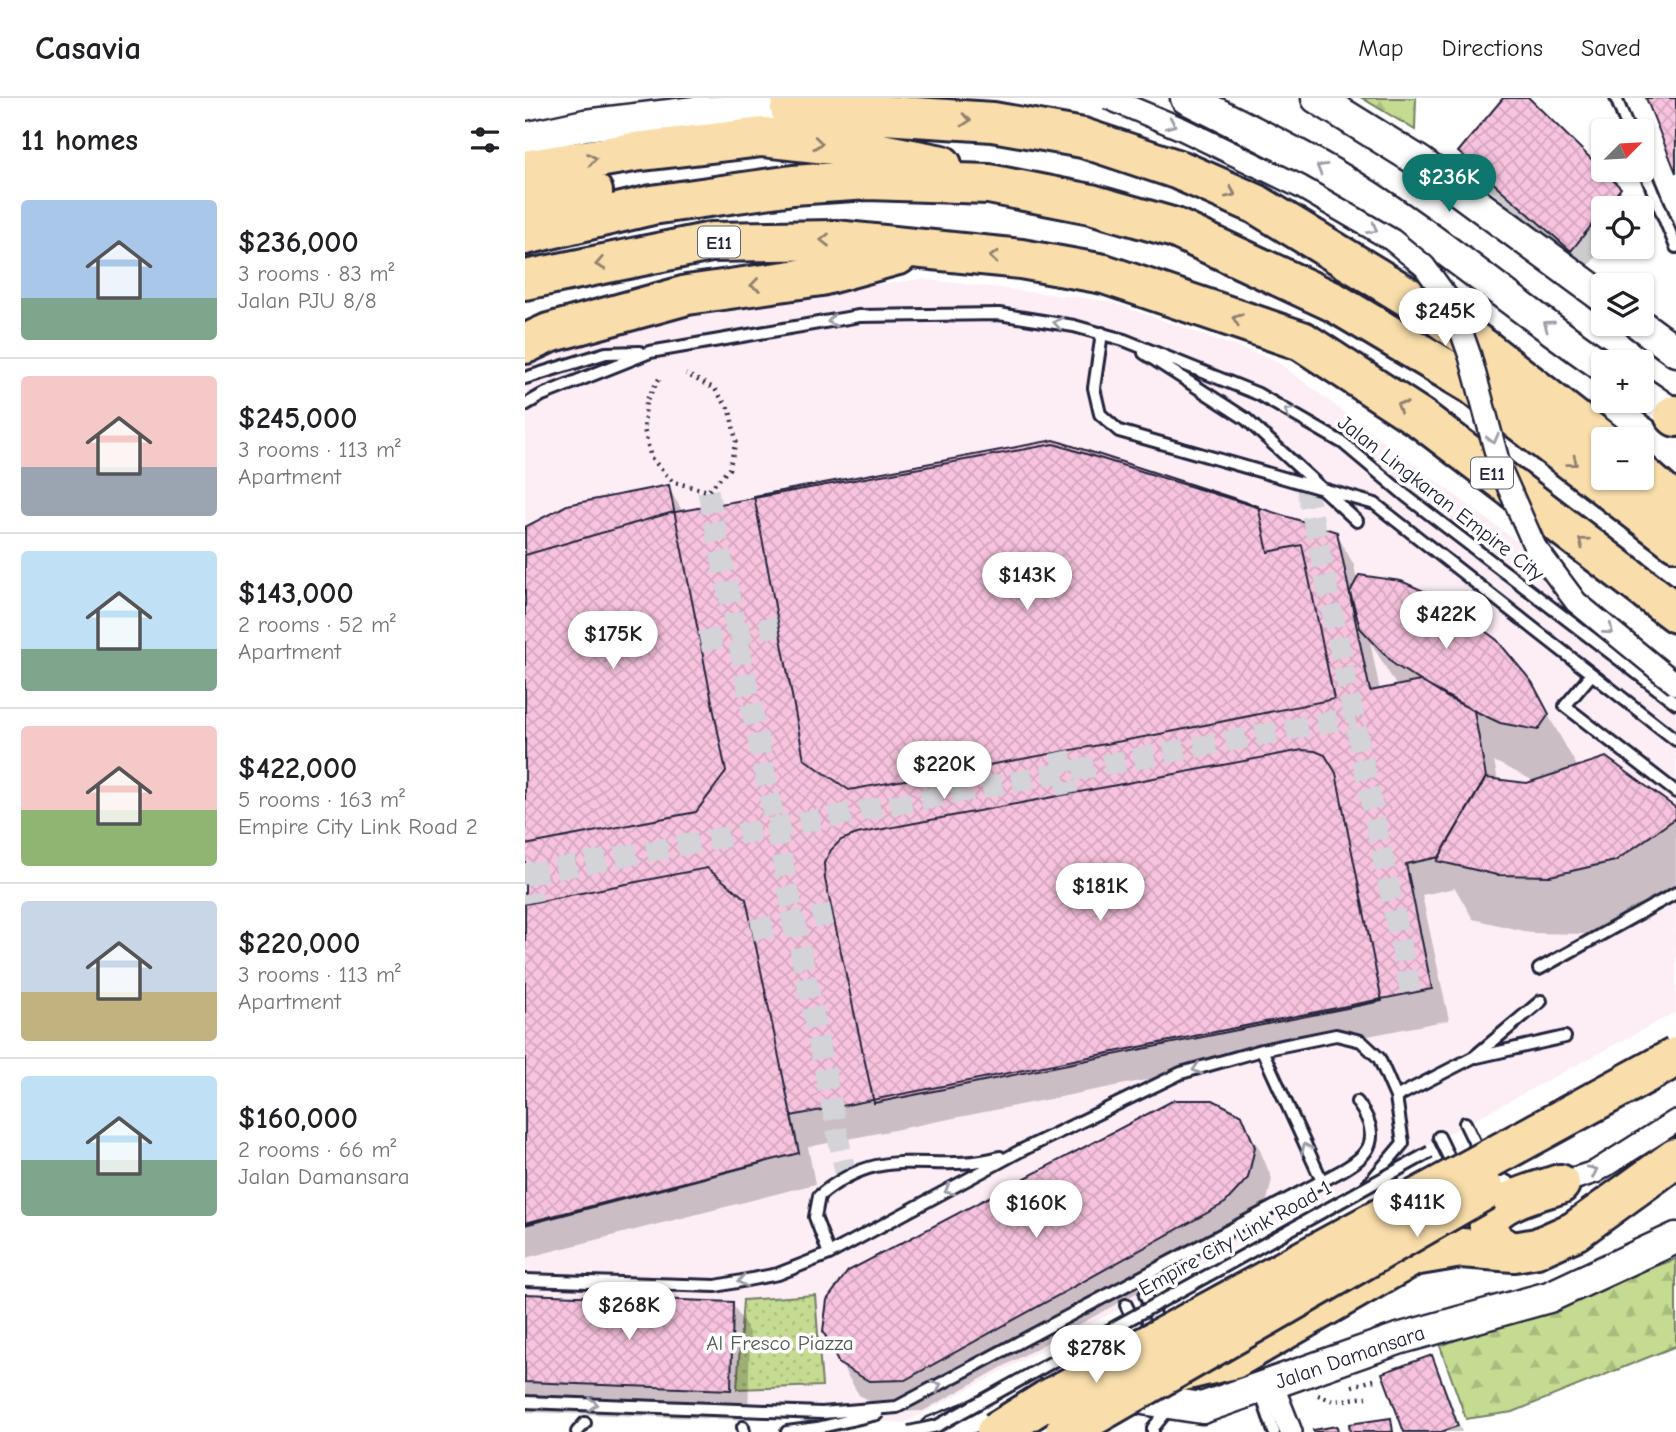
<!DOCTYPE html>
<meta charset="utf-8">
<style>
body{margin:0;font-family:"Comic Neue",sans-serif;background:#f6f6f6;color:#202124;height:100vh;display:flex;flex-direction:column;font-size:26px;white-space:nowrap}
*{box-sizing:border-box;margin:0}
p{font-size:23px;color:#757577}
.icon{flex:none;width:38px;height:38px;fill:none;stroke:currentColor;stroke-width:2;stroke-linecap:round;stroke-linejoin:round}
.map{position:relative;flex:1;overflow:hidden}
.sheet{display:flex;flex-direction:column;background:#fff;width:525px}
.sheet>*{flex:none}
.needle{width:46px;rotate:66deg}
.controls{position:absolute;left:1066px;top:21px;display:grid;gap:14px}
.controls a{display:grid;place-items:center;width:63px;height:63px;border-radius:7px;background:#fff;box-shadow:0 2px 5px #0004;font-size:35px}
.price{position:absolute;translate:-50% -60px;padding:0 16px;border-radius:24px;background:#fff;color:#222;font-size:23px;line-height:46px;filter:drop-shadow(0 2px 4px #0008)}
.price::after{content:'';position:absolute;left:50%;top:42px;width:21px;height:16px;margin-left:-10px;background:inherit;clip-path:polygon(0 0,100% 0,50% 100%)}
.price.active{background:#0f766e;color:#fff}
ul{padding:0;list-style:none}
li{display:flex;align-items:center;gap:21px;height:175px;padding:0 21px}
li+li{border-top:2px solid #e0e0e0}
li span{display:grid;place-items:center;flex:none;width:196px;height:140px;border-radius:7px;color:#555}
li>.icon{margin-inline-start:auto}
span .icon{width:84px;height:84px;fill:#fffc;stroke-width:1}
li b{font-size:30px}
h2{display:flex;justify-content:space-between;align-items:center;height:84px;padding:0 21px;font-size:30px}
header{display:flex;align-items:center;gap:42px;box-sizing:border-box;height:98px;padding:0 35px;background:#fff;border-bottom:2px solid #e0e0e0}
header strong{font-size:33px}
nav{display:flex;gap:38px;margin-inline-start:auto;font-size:24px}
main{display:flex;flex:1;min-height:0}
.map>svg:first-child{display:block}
</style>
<header>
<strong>Casavia</strong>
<nav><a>Map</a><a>Directions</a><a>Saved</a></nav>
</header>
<main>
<section class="sheet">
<h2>11 homes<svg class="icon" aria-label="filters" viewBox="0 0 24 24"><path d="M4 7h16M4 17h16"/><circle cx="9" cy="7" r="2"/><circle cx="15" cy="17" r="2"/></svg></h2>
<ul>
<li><span style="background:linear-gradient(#a9c7e8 70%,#7fa58c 0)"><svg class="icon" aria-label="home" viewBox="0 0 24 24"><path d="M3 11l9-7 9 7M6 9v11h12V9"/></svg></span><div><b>$236,000</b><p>3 rooms · 83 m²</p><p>Jalan PJU 8/8</p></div></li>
<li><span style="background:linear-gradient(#f6c9c9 65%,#9aa5b1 0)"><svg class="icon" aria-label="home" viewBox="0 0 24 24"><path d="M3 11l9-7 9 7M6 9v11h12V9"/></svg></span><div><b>$245,000</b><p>3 rooms · 113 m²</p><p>Apartment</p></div></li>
<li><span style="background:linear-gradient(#bfe0f5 70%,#7fa58c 0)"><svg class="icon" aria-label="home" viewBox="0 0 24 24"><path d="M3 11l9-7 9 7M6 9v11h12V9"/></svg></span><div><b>$143,000</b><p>2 rooms · 52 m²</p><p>Apartment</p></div></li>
<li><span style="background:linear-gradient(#f6c9c9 60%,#8fb573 0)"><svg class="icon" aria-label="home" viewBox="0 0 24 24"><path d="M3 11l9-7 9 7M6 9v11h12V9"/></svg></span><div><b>$422,000</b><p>5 rooms · 163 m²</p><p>Empire City Link Road 2</p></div></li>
<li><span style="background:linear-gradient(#c9d6e8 65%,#c2b280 0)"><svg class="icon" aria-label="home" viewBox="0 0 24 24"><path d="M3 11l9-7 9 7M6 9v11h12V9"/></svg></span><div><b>$220,000</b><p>3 rooms · 113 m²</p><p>Apartment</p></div></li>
<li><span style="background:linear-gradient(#bfe0f5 60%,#7fa58c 0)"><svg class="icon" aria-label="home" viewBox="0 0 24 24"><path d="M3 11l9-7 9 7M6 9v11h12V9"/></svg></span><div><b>$160,000</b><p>2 rooms · 66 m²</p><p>Jalan Damansara</p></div></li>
</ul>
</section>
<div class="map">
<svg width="1151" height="1334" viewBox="0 0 1151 1334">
<defs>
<pattern id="grass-dots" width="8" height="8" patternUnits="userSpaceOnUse" patternTransform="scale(1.75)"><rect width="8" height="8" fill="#c4db91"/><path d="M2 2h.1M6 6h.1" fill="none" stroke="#a8bc7e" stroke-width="1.8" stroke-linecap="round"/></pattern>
<pattern id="forest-firs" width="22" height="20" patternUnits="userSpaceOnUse" patternTransform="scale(1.75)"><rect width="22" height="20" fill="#c4db91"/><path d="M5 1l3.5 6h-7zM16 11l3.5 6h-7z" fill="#a8bc7e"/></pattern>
<pattern id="building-cross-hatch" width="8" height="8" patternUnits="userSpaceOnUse" patternTransform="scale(1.75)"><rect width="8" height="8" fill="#f8c3de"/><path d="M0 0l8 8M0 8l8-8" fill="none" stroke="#d4a7bf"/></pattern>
</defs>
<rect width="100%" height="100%" fill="#fff"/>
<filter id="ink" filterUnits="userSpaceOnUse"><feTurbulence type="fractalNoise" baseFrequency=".0143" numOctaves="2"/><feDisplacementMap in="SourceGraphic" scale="14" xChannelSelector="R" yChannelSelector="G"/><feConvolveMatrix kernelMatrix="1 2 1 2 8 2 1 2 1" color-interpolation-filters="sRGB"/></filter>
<g filter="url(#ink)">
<path fill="#fdedf5" d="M397,181L582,203L750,262L1051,488L1151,568V914L380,1325L0,1306V260L214,203Z"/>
<path fill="url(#grass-dots)" stroke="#737e66" stroke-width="2" d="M290,1197L297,1288L212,1291L218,1202Z"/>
<path fill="url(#forest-firs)" stroke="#737e66" stroke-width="2" d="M837,0H891L890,32Z
M1151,1161V1248L988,1314L941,1321L915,1248Z"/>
<path fill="#0003" fill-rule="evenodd" d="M980,0H1001L1095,91L1106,110H1078L1079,149L1059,174L947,76L935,54Z
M143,389L158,414L811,435L829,467L832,484L1005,585L1053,670L1151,712V801L1123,821L1059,836L1007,835L948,821L930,790L897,797L924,922L283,1049L290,1086L0,1160V431ZM845,543L872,589L855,593ZM969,663L1011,684L1003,687L973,683Z
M715,1019L734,1050L747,1081L740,1112L718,1136L398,1313L364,1314L334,1297L315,1265Z
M0,1198L207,1205L225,1236L223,1322L0,1314Z
M906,1259L915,1275L937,1334H881Z"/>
<path fill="url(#building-cross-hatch)" stroke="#22223b" stroke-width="2" d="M978,0H1004L1096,90L1046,153L933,54Z
M1121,0H1151V75Z
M529,342L733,408L743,454L777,447L809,601L630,637L324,692L279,661L229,398Z
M529,346L812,434L845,593L895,583L949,613L961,679L914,759L881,766L907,891L266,1018L274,1055L0,1125V457L145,415Z
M144,387L201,674L171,714L0,747V429L42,407Z
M834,477L876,483L917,501L972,542L1007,584L1024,616L1013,632L975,625L925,601L870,567L835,530L825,494Z
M777,652L790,653L800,657L811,675L857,903L349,1005L300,781L299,765L306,752L316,742L332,736Z
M1081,659L1151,710V720L1090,763L1025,778L972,777L912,763L961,680L1002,685Z
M182,770L221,801L274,1055L0,1127V806Z
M649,1002H688L717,1017L730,1049L723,1080L700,1105L380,1282L344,1283L314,1266L298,1233L302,1202L323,1173Z
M0,1196L208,1204L206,1292L0,1284Z
M907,1257L933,1328L916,1334H879L857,1275Z
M866,1320L868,1334H825L824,1326Z
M812,1328L813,1334H789L788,1332Z"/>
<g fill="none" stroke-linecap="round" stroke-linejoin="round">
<path stroke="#d3d3d8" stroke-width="21" stroke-dasharray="21 10" stroke-linecap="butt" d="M781,387L886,896
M183,393L321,1078
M175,544L253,528
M535,654L543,696
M0,765L8,804
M0,777L830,619
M227,832L307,816"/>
<defs>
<path id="lane" d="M1091,0L1104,33
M1116,64L1151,149
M577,235L569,290L575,316L594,333L850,406L1151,642
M619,255L721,321L832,423
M0,280L81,255L115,254
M0,307L17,297L125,254L334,218L474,216L549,228L599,242L733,296L818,345L881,398L1151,605
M1067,576L1040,608L1151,694
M1014,871L1151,795
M952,959L1040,939
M940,1025L956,1058
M914,1039L930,1072
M963,1072L994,1091
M797,1083C835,1064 865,1048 832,1004
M841,1089L878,1045L871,999L949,959L1016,903
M304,1156L290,1119L294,1098C361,1042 404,1078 475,1059
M0,1182L191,1188L253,1176L304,1156L495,1053L656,975L737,952L811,937L836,943L854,960L871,999
M620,1197L636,1232
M601,1207L618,1242
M735,1293L749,1334
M0,1304L297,1315L372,1309L797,1083L737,952
M218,1329L219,1334
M52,1334L60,1325
M262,1334L292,1330L352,1316
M628,1334V1330L646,1308"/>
<path id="street" d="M1026,1088L1070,1074L1151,1023
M747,1286L766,1334"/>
<path id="secondary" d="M661,0C717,28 773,55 826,87C914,142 993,210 1078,268
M792,0L895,64L1078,199
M0,40L60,27L170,14L265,11
M1114,226L1151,253
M1116,294L1151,318
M591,1297L677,1310L873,1241L1024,1199L1151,1140
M409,1334L507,1295"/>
<path id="highway" d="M265,11L468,24L558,40L654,72L731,106L903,211L962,253L1078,344
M0,72L109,54L237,39L320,48L417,67
M0,109L68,94
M0,137L127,107L268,87L343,82L464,86L566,106L650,130L809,204L948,287L1151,443
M0,182L186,144L310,142L496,161L579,176L777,243L898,322L1151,515
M0,246L24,235L162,197L296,178L373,157
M1149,317L1151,319
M1116,376L1151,407
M989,1154C978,1150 969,1146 965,1134C955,1105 1015,1093 1035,1086
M654,1274L709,1261L888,1158L936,1150L989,1154L1012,1150L1050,1133L1151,1060"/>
</defs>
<use href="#lane" stroke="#22223b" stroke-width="16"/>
<use href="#street" stroke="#22223b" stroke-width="26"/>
<use href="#secondary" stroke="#22223b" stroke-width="35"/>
<use href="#highway" stroke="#22223b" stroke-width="44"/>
<path stroke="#22223b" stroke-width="4.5" stroke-dasharray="2 5" stroke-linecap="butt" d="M134,281L121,303L119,331L126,360L148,384L183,393L204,371L211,343L205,313L190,291L161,276
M827,1288L853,1281
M793,1297L809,1303L842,1299"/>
<use href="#lane" stroke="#fff" stroke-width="10"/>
<use href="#street" stroke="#fff" stroke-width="21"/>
<use href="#secondary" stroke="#fff" stroke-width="30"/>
<use href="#highway" stroke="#f9deab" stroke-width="38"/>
<defs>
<path id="lane-bridge" d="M384,1334L412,1328L905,1054"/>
<path id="street-bridge" d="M583,0L657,31L776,89L867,142L899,168L926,205L945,258L975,370L1010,449L1051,504L1151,586"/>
<path id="highway-bridge" d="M471,1334L522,1302L1151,959
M540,1334L960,1092"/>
</defs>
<use href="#lane-bridge" stroke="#22223b" stroke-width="16" stroke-linecap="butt"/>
<use href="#street-bridge" stroke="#22223b" stroke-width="26" stroke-linecap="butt"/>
<use href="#highway-bridge" stroke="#22223b" stroke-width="44" stroke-linecap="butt"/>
<use href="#lane-bridge" stroke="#fff" stroke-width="10"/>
<use href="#street-bridge" stroke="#fff" stroke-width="21"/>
<use href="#highway-bridge" stroke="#f9deab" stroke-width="38"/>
</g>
<defs><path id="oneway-chevron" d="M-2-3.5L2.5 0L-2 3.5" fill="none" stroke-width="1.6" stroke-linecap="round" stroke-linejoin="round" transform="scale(1.75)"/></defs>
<g stroke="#8e8073">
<use href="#oneway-chevron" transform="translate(441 22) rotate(4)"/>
<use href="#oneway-chevron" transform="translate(293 45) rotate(6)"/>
<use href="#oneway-chevron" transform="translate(67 61) rotate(-9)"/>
<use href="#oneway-chevron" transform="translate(706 95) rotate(24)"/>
<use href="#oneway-chevron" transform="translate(300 142) rotate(180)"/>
<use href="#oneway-chevron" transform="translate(469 159) rotate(-175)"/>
<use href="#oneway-chevron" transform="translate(75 166) rotate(169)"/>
<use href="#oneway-chevron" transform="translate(230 187) rotate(172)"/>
<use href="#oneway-chevron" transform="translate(712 221) rotate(-161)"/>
<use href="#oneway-chevron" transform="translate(876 308) rotate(-147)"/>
<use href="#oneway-chevron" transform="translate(1048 364) rotate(38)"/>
<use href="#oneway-chevron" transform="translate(1058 444) rotate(-143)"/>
</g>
<g stroke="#9c9ca7">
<use href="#oneway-chevron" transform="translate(646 26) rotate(23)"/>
<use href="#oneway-chevron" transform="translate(796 70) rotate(-150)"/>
<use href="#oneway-chevron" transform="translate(848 131) rotate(30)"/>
<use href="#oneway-chevron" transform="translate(307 223) rotate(169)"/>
<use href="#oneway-chevron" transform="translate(533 225) rotate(-171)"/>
<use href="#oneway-chevron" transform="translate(1023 227) rotate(-143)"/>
<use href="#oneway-chevron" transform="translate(764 314) rotate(-150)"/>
<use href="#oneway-chevron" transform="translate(968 341) rotate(76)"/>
<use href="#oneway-chevron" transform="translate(1084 532) rotate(40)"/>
<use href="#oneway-chevron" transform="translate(672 971) rotate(164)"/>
<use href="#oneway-chevron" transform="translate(781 1050) rotate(-114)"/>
<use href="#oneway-chevron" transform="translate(1068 1073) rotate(-25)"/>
<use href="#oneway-chevron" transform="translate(424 1092) rotate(152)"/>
<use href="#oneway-chevron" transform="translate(217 1183) rotate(169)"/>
<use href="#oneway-chevron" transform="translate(412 1288) rotate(-28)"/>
<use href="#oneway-chevron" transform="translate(68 1306) rotate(2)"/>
</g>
</g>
<g text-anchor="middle" stroke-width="7" stroke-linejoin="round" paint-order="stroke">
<g fill="#fff" stroke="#646476" stroke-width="2">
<rect x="173" y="128.5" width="42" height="31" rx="5"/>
<rect x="946" y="359.5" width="42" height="31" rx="5"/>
</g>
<g font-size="19" font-weight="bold" fill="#22223b">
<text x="194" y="151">E11</text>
<text x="967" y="382">E11</text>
</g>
<g font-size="21" fill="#22223b" stroke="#fff">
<text transform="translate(916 400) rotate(38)" y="7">Jalan Lingkaran Empire City</text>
<text transform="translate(710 1140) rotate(-29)" y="7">Empire City Link Road 1</text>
<text transform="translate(825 1259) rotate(-19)" y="7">Jalan Damansara</text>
</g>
<g font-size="21" fill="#535a55" stroke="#fff">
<text x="255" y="1252">Al Fresco Piazza</text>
</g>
</g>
</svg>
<div class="controls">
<a><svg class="needle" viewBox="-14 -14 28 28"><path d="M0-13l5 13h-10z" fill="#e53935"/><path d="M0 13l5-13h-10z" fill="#757577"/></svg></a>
<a><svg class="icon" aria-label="locate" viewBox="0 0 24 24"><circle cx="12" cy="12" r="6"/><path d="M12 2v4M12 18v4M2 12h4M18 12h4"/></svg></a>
<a><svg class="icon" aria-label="layers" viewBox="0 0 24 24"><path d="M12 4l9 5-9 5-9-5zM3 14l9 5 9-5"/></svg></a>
<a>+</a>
<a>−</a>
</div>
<b class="price active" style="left:924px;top:116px">$236K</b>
<b class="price" style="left:920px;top:250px">$245K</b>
<b class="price" style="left:502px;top:514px">$143K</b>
<b class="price" style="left:921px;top:553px">$422K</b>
<b class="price" style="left:88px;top:573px">$175K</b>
<b class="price" style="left:419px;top:703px">$220K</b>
<b class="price" style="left:575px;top:825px">$181K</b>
<b class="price" style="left:892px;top:1141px">$411K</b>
<b class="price" style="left:511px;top:1142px">$160K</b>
<b class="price" style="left:104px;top:1244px">$268K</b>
<b class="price" style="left:571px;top:1287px">$278K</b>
</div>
</main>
